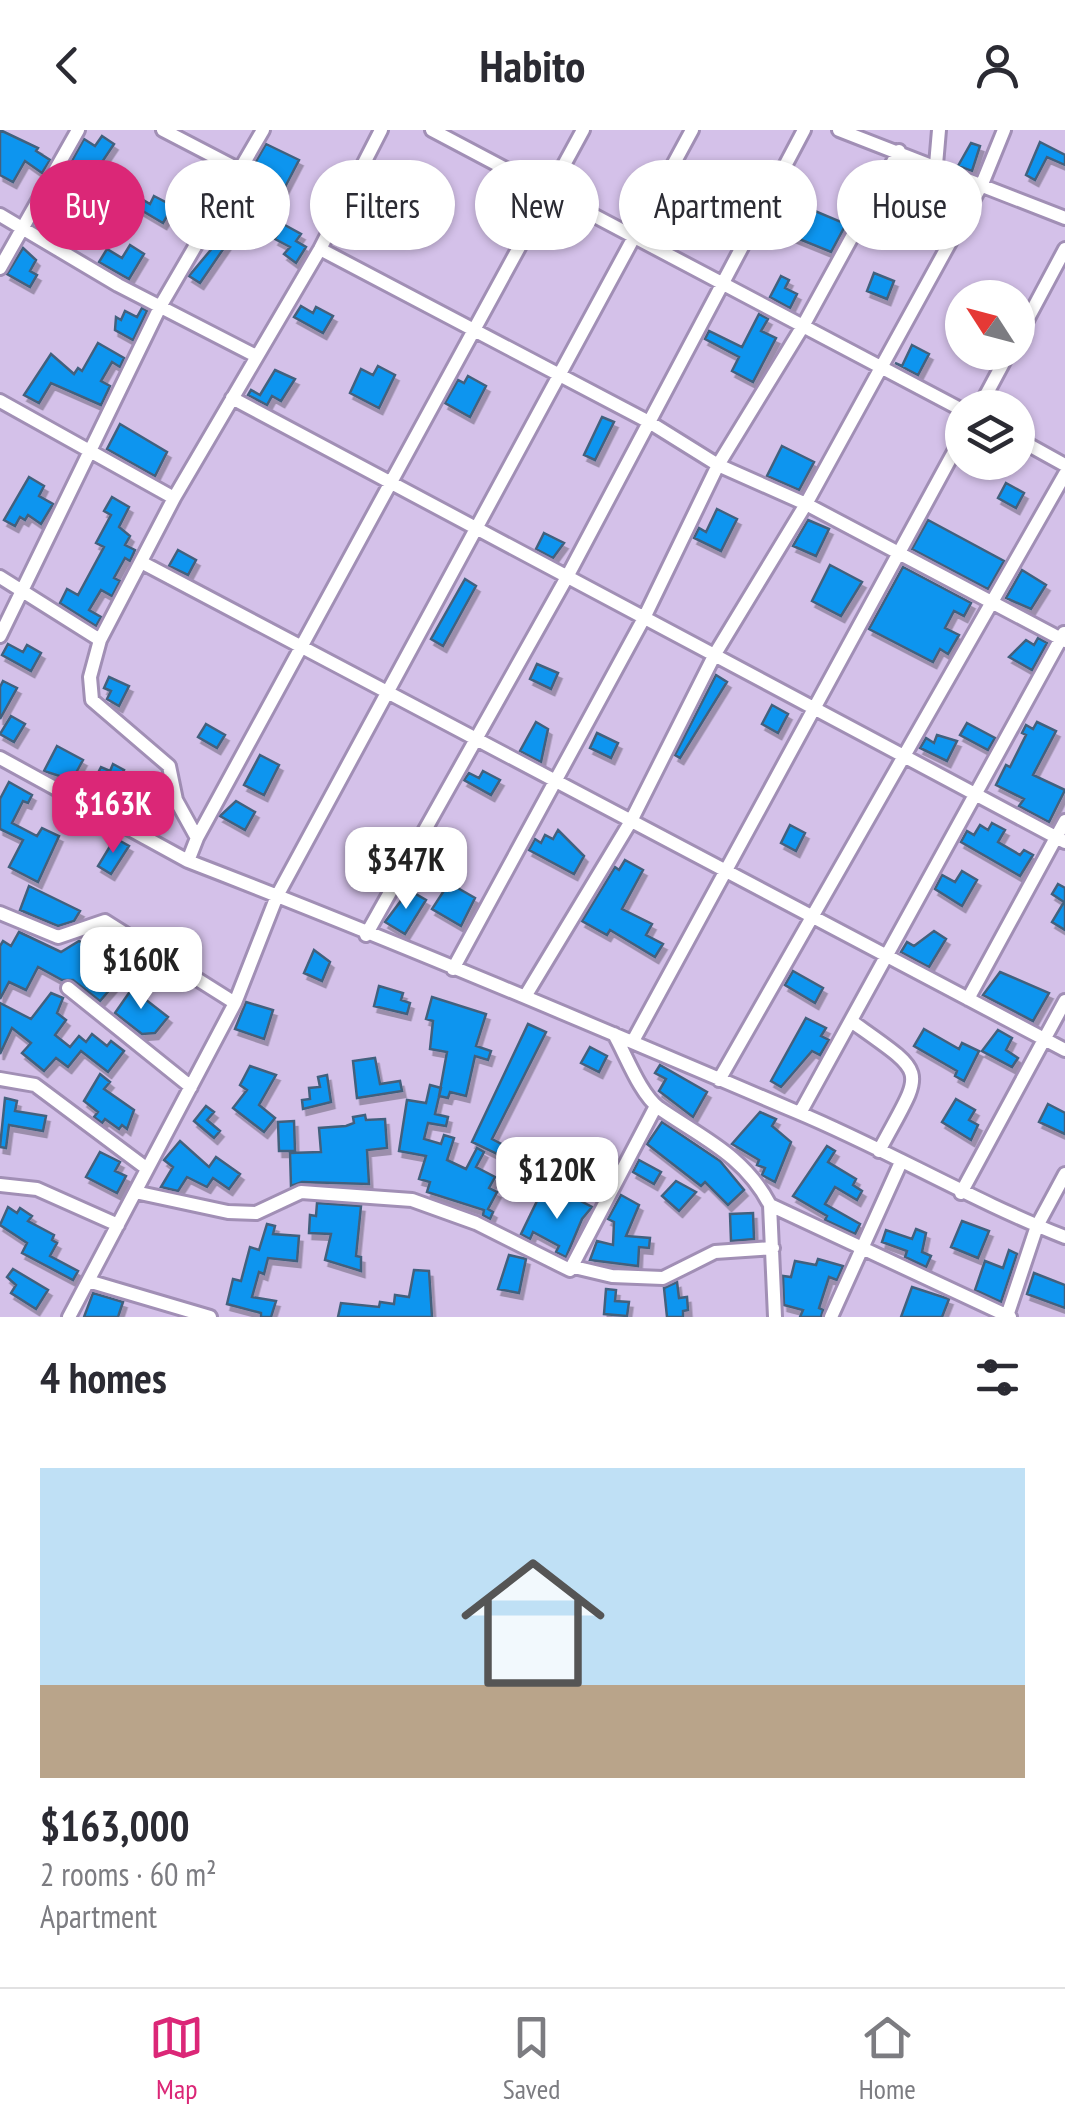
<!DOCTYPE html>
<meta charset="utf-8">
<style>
body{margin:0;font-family:"PT Sans Narrow",sans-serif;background:#f7f7f7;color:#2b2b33;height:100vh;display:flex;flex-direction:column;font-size:38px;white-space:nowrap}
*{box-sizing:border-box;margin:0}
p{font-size:32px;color:#7c7c81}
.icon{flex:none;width:55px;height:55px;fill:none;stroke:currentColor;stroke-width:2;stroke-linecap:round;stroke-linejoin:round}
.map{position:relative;height:1187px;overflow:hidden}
.side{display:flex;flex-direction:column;background:#fff;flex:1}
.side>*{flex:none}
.top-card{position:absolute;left:30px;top:30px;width:1005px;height:90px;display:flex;gap:20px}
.needle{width:65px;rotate:306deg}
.tools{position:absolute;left:945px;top:150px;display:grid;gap:20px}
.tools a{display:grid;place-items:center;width:90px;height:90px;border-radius:50%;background:#fff;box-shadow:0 2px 8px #0004;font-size:50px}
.price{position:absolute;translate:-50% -85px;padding:0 22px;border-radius:20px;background:#fff;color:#222;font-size:32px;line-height:65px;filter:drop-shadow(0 2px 5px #0008)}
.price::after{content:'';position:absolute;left:50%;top:60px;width:30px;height:22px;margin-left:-15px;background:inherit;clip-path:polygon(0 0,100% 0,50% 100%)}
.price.active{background:#db2777;color:#fff}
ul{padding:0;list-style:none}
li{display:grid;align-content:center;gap:20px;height:530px;padding:0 40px}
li+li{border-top:2px solid #e1e1e2}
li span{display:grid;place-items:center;height:310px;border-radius:0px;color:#555}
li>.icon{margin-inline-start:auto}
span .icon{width:180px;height:180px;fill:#fffc;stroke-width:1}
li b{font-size:42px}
h2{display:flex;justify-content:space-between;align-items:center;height:120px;padding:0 40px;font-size:42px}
.pill{padding:0 35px;border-radius:45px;background:#fff;box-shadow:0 2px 8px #0004;font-size:35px;line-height:90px}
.pill.active{background:#db2777;color:#fff}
header{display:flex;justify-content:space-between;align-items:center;height:130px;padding:0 40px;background:#fff;font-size:45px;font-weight:700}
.dock{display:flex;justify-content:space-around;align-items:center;height:140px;border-top:2px solid #e1e1e2;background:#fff;font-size:28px;color:#7c7c81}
.dock a{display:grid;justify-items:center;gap:5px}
.dock .active{color:#db2777}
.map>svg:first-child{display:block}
</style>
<header><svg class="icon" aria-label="back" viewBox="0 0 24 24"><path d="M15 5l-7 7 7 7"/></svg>Habito<svg class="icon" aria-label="person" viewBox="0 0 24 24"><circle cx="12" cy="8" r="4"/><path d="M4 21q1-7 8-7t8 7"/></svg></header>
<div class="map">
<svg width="1065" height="1187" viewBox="0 0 1065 1187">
<defs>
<filter id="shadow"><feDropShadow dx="3.5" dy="6" stdDeviation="0" flood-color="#0004"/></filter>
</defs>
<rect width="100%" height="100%" fill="#d4c1e9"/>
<path fill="#1195ef" stroke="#43617d" stroke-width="2.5" filter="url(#shadow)" d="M0,0L38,18L36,21L50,30L42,43L25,31L13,52L0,45Z
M102,6L114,14L102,32L117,41L112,49L119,53L114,63L68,38L84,9L95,16Z
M1040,12L1065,25V35L1047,27L1035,50L1026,45Z
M971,13L980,16L972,41L958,36Z
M266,14L299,30L284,59L275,55L279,47L254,35Z
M154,66L173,76L163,93L136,77L140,68L150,74Z
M796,73L846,94L831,122L782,102Z
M233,87L241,93L200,153L189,146L214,116L209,113L220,94L226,98Z
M283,94L301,104L296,111L306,117L296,133L284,124L290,117L275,109Z
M130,115L144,124L129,149L99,132L107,119L122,128Z
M23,118L36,130L30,141L37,145L30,157L7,144Z
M874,143L894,151L887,169L867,161Z
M781,146L789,150L785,158L797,164L790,178L770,167Z
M301,176L313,183L316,177L333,186L323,203L294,187Z
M142,178L147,181L133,210L115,200L116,187L121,190L125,181L137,187Z
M759,184L768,189L761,201L776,208L753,252L732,241L739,227L705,209L709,201L742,217Z
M98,213L124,228L120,237L112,232L101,251L110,256L101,275L51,253L39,273L24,265L51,224L74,244L78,238L82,241Z
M912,215L929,224L918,245L895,233L902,236Z
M378,236L395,245L379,278L350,263L361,239L373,245Z
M275,240L295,249L281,271L272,266L267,275L248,265L251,260L260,265Z
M468,246L486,256L470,287L445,273L458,250L464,253Z
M602,287L614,292L595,330L584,325Z
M120,294L167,322L155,346L107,319Z
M782,316L814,332L799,360L767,346Z
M29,347L44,356L39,366L53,374L41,394L28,385L25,390L20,387L15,396L4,390Z
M1006,353L1024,363L1016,378L998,368Z
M112,367L129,377L119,397L130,406L125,415L135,420L130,431L125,428L114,448L120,451L112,466L101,460L89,480L101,487L96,496L60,473L67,459L78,465L104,417L96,413L111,385L104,381Z
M717,379L737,389L721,421L694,408L699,398L706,402Z
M808,390L829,399L816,426L793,416Z
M928,390L1004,431L988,459L912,419Z
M544,403L564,413L553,428L536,419Z
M178,420L196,430L188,445L169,436Z
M830,435L862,452L841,486L812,471Z
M903,437L971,473L964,486L954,481L945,498L959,505L948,524L940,519L933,532L869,499Z
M1022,440L1046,455L1031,479L1006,468Z
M465,449L476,456L443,516L431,509Z
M1038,508L1047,513L1032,540L1009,527L1026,510L1034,515Z
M8,514L23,522L27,515L41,523L31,541L2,525Z
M537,534L558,543L551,559L530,549Z
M716,545L727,552L680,628L675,625Z
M109,547L129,556L119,576L107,569L111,561L104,558Z
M3,551L17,558L0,589V557Z
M772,575L788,584L778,603L762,594Z
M11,586L25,594L14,612L0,604Z
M536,592L548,599L541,632L520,621Z
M1037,592L1056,601L1033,645L1065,660L1049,692L1019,676L1024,669L996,655L1006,635L1010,637L1026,605L1022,603L1026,595L1033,599Z
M967,593L995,608L988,620L960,605Z
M206,594L225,605L217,618L198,607Z
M597,603L618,613L611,628L590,618Z
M937,605L957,611L947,631L920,618L926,608L934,613Z
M57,616L83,630L72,650L44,641Z
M260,625L279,635L264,665L244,655Z
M113,634L124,640L105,674L87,664L101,637L110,641Z
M483,641L500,650L491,665L464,650L469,643L479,648Z
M9,652L32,665L28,673L23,671L12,693L37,706L42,698L59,706L38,752L9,737L23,710L0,699V669Z
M236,671L255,682L245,700L220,686Z
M992,693L1005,700L998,712L1020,725L1024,720L1033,725L1020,746L961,712L967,701L974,705L980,695L988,700Z
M790,695L805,703L796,721L781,713Z
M558,700L584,726L574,744L529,720L535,709L541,713L545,705L553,709Z
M115,708L129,716L111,744L98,736Z
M625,730L643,740L622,779L652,794L646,805L663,814L655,827L610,800L607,805L582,791L615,737L619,740Z
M962,741L977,750L962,776L935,759L942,745L955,752Z
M449,753L475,768L461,796L432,779Z
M1058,754L1065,758V800L1052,792L1064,772L1052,764Z
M29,756L80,781L74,791L58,796L20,780Z
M409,760L426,770L405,804L385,792Z
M934,801L946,809L929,837L901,822L907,812L914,816Z
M19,802L61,822L79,811L90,818L101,803L137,828L100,871L73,850H62L38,837L26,860L9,852L0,869V816L3,811L11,816Z
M314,820L330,832L322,851L304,843Z
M793,841L823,858L815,873L785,855Z
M1000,842L1049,863L1033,891L983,865Z
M138,850L147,856L141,866L168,887L155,903L142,904L115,883Z
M379,856L403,863L401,870L410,873L407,884L374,876Z
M51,863L63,868L57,883L66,890L55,905L70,917L79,906L86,912L92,904L107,916L111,911L124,921L108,942L81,921L68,937L56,928L44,941L22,923L31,913L12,898L0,924V873L31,889Z
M432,867L486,884L476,916L491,921L488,930L475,926L466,966L450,962L448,968L439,966L447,922L430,919L433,891L426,889Z
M246,872L273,880L264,909L235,899Z
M806,888L826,898L821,906L829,910L820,925L812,921L781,957L771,951Z
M528,894L546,902L492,1009L517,1022L512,1031L472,1012Z
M924,899L959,919L962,913L979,921L964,951L955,946L957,941L914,916Z
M998,900L1012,908L1006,920L1018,928L1012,937L982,921Z
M590,917L607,926L599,942L581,933Z
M375,928L380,954L400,951L402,961L357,968L353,931Z
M660,935L707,962L693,987L659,961L666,949L655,943Z
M250,936L276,945L259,975L275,988L264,1002L233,978L247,960L240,955Z
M100,944L110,952L104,959L134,980L127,999L122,995L119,999L105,989L102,993L94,987L98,982L84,971Z
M327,945L331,972L303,979L302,970L310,969L309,958L320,957L318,947Z
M430,955L441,958L435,984L448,987L446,996L428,993L424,1009L441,1014L444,1005L454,1008L447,1030L466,1039L477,1018L484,1022L476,1037L495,1047L489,1058L497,1062L488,1079L493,1082L490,1089L483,1085L484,1080L427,1062L430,1052L419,1049L426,1026L399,1021L407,970L426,973Z
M5,968L17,971L15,981L46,986L43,1001L9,995L6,1018L0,1017Z
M956,969L975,980L969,990L978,995L971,1010L942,992Z
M1048,974L1065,983V1004L1039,992Z
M206,976L214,982L207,990L220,1001L214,1008L194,991Z
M760,982L776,989L772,996L791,1012L775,1052L762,1045L765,1038L757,1035L759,1030L732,1014Z
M365,985L366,990L385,989L387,1018L367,1020L369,1054L302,1052L291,1056L290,1023L321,1022L319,998L346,996L354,993L353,987Z
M294,991L295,1021H279L278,992Z
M662,992L720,1031L744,1060L728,1075L705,1052L701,1056L647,1014Z
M180,1011L209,1037L216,1027L240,1044L229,1059L213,1048L207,1057L187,1047L178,1061L161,1057L173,1037L164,1030Z
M827,1016L835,1021L828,1032L856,1049L853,1055L862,1061L857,1070L835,1057L825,1074L860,1094L855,1104L825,1090L827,1086L793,1066Z
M100,1022L120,1032L115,1041L126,1046L117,1063L86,1047Z
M639,1030L661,1042L654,1054L633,1042Z
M676,1051L696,1062L679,1081L662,1066Z
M567,1064L592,1077L582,1089L566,1127L556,1122L559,1116L533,1102L530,1109L521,1104L539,1067L560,1077Z
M621,1065L639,1075L626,1106L650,1108L649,1118L639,1117L638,1136L590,1130L597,1111L613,1115L614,1092L608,1089Z
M317,1073L361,1076L356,1126L361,1127V1141L325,1130L331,1104L309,1103L310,1085L316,1086Z
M8,1077L17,1083L20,1078L32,1086L28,1091L54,1105L52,1110L57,1113L50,1126L78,1141L73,1150L22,1123L27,1113L0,1095Z
M753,1083L754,1109L731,1111L730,1084Z
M962,1091L989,1101L978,1128L951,1117Z
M267,1094L275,1096L273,1104L299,1106L297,1131L268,1128L264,1144L259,1142L252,1167L276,1171L271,1187H261V1183L227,1174L233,1149L241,1151L250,1117L259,1120Z
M916,1099L926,1103L922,1122L931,1126L926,1137L905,1127L907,1121L882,1112L886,1100L912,1109Z
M1009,1120L1017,1124L1001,1172L975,1160L985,1131L1003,1138Z
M509,1125L526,1129L519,1163L498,1159Z
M818,1129L843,1136L837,1150L829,1147L819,1178L823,1180L821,1187H800L803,1180L784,1175L783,1146L791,1147L795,1131L816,1135Z
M13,1139L48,1160L36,1179L11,1163L16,1155L7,1147Z
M414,1140L429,1141L432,1187H338L341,1173L379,1177L380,1172L394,1174L395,1165L409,1167Z
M1034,1143L1065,1155V1178L1027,1164Z
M677,1152L679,1168L687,1167L688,1180L683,1181V1187H667L664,1158Z
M912,1157L949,1169L942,1187H901Z
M606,1159L616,1160L615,1171L629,1172L627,1186L604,1184Z
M93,1163L123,1172L118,1187H84Z"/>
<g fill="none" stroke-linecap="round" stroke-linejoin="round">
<defs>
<path id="minor" d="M163,0L240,40
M381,0L320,119L174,368L100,510L90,547L92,570L169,636L176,670L197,708L188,731C393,810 595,896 797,982C888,1020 973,1071 1065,1107
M432,0L962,280
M839,0L1065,88
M936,35L939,0
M0,85L118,155L256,226
M320,119L649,292L718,335L806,374L1065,511
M0,138L78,0
M1018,207L1065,119
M232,268L1065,712
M0,271L174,368
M979,278L1009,222
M1018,309L1065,335
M141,432L1065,920
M0,447L100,510
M0,506L161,175L263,0
M0,628L188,731
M197,708L583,0
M0,783L58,807L105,791L235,873
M366,805L567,447L804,0
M453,839L644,488L718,335L803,196L899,21
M68,858L191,957
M526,865L631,691L715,524L806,374L982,54L1004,0
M968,869L1065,691
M851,891C931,948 924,936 879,1021
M614,904C626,925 640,964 659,978C702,1008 744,1025 770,1075L1010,1187
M633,911L962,307
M0,949L35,955L146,1038
M719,950L1065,344
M800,983L1064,503
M0,1055L37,1059L118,1095
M135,1062L228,1082L256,1083L301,1062L412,1070L476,1093L570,1140L656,976
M961,1063L1065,871
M770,1075L775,1187
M574,1137L612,1146L663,1148L715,1122L773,1118
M88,1151L210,1187
M1007,1186L1037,1096L1065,1044
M69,1187L235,873L277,766L692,0
M831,1187L901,1032"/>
</defs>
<use href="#minor" stroke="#a18fb5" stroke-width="18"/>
<use href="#minor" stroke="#fff" stroke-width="12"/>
</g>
</svg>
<div class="tools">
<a><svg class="needle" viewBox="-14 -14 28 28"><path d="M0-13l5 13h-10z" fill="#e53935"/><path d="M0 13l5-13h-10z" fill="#7c7c81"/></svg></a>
<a><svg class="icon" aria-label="layers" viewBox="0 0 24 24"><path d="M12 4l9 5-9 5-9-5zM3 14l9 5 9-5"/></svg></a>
</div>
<b class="price active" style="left:113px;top:726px">$163K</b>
<b class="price" style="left:406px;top:782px">$347K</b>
<b class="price" style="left:141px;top:882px">$160K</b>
<b class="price" style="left:557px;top:1092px">$120K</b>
<div class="top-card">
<a class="pill active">Buy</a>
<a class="pill">Rent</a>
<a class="pill">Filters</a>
<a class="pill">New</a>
<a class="pill">Apartment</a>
<a class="pill">House</a>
</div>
</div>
<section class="side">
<h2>4 homes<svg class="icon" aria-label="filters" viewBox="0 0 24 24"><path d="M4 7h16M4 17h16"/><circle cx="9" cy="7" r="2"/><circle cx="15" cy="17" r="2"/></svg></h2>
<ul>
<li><span style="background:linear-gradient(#bfe0f5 70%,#b9a48a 0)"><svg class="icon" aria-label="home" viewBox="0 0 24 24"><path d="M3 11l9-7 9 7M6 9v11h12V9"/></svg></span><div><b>$163,000</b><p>2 rooms · 60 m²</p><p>Apartment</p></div></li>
</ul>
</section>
<nav class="dock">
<a class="active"><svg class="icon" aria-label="map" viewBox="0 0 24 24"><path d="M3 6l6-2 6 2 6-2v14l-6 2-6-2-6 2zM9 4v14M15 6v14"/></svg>Map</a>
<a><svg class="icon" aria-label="saved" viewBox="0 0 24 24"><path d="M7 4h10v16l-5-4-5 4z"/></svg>Saved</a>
<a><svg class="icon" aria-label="home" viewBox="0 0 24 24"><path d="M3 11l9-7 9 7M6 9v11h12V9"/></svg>Home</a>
</nav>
